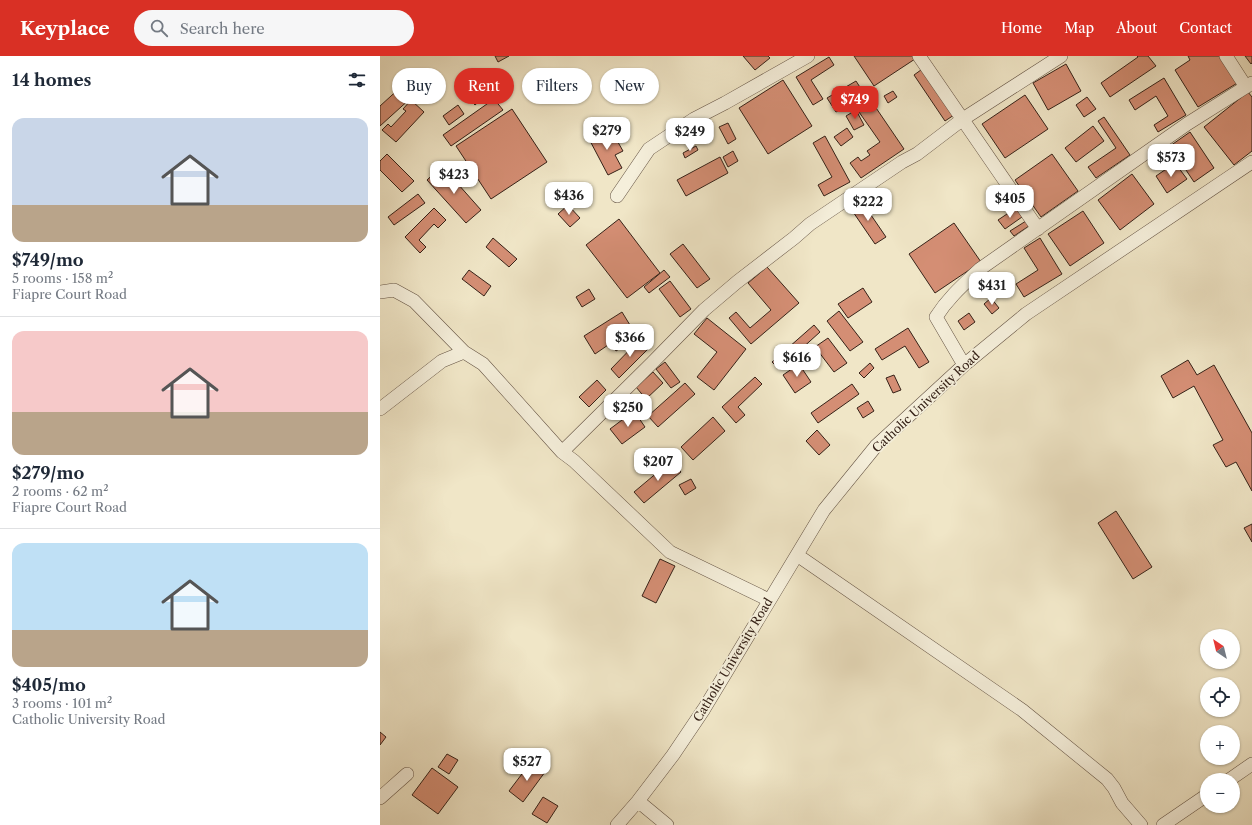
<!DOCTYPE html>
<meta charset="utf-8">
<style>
body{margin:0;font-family:"Libre Caslon Text",serif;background:#f6f6f7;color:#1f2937;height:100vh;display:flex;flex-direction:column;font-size:15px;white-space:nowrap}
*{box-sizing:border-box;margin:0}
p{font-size:13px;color:#747a83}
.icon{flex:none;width:22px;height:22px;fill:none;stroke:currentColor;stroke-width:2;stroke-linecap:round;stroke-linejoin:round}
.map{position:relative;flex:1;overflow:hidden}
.details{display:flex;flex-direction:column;background:#fff;width:380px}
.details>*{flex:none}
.top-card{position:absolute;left:12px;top:12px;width:380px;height:36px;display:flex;gap:8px}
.needle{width:26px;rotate:325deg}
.tools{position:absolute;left:820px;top:573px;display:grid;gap:8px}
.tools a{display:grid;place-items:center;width:40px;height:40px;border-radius:50%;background:#fff;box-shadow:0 1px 3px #0004;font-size:20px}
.price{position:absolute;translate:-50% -34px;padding:0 9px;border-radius:8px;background:#fff;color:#222;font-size:13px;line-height:26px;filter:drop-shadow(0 1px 2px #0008)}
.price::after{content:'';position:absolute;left:50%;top:24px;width:12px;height:9px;margin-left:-6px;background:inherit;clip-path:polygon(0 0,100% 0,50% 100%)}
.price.active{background:#d93025;color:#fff}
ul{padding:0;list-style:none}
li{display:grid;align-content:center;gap:8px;height:212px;padding:0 12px}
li+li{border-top:1px solid #e0e1e3}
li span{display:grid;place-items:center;height:124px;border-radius:12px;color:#555}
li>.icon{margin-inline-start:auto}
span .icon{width:72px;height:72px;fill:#fffc;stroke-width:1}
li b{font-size:17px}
h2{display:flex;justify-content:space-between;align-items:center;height:48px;padding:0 12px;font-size:17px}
.tag{padding:0 14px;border-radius:18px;background:#fff;box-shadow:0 1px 3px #0004;font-size:14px;line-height:36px}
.tag.active{background:#d93025;color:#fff}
header{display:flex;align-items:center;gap:24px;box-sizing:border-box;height:56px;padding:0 20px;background:#d93025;color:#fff}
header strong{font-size:19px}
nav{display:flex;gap:22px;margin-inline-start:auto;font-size:14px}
.search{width:280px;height:36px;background:#f6f6f7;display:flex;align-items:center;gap:10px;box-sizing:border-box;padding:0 14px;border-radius:22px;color:#747a83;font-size:15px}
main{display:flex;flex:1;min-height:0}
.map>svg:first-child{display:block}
</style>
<header>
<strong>Keyplace</strong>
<div class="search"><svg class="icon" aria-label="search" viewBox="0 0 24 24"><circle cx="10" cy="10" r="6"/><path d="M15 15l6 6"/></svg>Search here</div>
<nav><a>Home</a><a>Map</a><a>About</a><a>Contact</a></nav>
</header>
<main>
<section class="details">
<h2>14 homes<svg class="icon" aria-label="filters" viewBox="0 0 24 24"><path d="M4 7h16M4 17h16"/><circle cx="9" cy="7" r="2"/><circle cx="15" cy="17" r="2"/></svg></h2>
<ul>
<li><span style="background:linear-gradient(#c9d6e8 70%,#b9a48a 0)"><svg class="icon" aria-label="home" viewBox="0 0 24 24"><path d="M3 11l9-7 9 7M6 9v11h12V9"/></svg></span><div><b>$749/mo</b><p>5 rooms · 158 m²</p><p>Fiapre Court Road</p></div></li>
<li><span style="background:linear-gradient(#f6c9c9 65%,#b9a48a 0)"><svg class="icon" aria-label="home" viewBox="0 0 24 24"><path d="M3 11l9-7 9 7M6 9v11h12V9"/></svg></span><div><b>$279/mo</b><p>2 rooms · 62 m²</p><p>Fiapre Court Road</p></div></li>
<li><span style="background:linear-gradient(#bfe0f5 70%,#b9a48a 0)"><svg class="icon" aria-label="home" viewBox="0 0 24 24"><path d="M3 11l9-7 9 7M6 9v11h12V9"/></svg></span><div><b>$405/mo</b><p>3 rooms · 101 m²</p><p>Catholic University Road</p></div></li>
</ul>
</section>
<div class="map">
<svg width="872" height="769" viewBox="0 0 872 769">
<rect width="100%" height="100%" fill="#f0e6c7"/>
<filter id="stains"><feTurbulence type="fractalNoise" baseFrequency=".005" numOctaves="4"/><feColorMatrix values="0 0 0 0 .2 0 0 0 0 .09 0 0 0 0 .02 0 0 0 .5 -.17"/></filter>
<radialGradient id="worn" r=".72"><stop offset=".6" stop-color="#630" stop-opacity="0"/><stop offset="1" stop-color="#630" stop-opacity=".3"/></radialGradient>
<path fill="#d48e74" stroke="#362218" d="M115,0H129L118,6Z
M363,0H388L390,2L375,14Z
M474,0H533L535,3L494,30Z
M757,0H768L776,10L730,41L721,27L758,1Z
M808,0H843L859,26L818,51L795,14L810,4Z
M865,0H872V7L871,8Z
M449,1L454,9L431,24L443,43L433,49L416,21Z
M686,8L701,35L668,54L653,27Z
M545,11L577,57L565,65L534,19Z
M784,22L806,59L778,76L774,69L788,60L776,40L755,54L749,44Z
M403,24L432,70L388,98L359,52Z
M476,25L485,39L456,56L447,42Z
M22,30L32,41L0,70V50Z
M513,35L517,41L508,47L504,40Z
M100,36L104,41L95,49L90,44Z
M868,36L872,41V95L854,109L824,71Z
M645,39L668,73L625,102L602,68Z
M707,41L716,53L704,61L696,49Z
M114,43L123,54L71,90L63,79Z
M31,44L44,56L16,86L2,74L8,68L11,71L26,55L23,53Z
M492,46L524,93L481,122L470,107L478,101L481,105L490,99L487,95L500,86L479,56Z
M78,49L84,58L69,69L63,60Z
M132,53L167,106L111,143L76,90Z
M476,54L484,69L474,74L466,60Z
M724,61L750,99L716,122L708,111L736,92L718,65Z
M348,67L356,83L348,88L339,71Z
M713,70L724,85L696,106L685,92Z
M467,72L473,81L461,90L454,81Z
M222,74L228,84L235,81L243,95L235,99L242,112L228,119L208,81Z
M810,76L834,112L814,126L790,90Z
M445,80L470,126L444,140L438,129L452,121L433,87Z
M316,90L318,94L305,102L303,97Z
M353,95L358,105L348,111L343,101Z
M7,98L34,125L22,136L0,114V105Z
M672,98L698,135L661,161L635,124Z
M340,101L348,117L306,140L297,124Z
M795,107L807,123L787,137L776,120Z
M62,110L101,154L86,167L47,124Z
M752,118L774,148L740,174L718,144Z
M38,138L45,147L14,169L8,161Z
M480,143L506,181L495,188L469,150Z
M188,149L200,162L190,171L178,158Z
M54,152L66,164L58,172L54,168L39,184L46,191L40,197L25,181Z
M636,152L642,161L625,173L618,164Z
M703,155L724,187L690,210L668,178Z
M239,163L280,217L247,242L206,189Z
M646,165L649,170L634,180L630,175Z
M574,167L601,206L555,237L529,198Z
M113,182L137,203L129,211L106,191Z
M660,182L682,218L644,241L636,228L658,214L644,192Z
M303,188L330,223L317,232L290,198Z
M387,211L419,247L371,288L349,262L356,256L370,272L391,254L368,227Z
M89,214L111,230L104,240L82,223Z
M284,214L290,221L269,237L264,231Z
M290,225L311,253L300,261L279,233Z
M483,232L492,246L468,262L458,248Z
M209,233L215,243L202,251L196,241Z
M611,242L619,252L612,258L604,248Z
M459,255L483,286L470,295L447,265Z
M242,256L253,274L246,278L251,285L236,295L231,287L215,298L204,280Z
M589,257L595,266L584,274L578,265Z
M327,262L366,293L334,334L317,321L337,296L314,278Z
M434,269L440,276L399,313L392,306Z
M528,272L549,306L539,312L525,290L502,304L495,293Z
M261,282L270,291L239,322L231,313Z
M448,282L467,307L454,316L435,291Z
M808,304L817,319L834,309L872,377V435L856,406L846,411L833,389L843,384L814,330L793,342L781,320Z
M285,306L300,326L291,332L276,313Z
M490,307L494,312L484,322L479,317Z
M419,308L431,326L415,337L403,319Z
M273,316L283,327L266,343L256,331Z
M514,319L521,334L513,337L506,322Z
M375,321L382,328L358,351L365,359L356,367L342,351Z
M217,324L226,334L209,351L199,341Z
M305,327L315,338L278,371L268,360Z
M472,328L479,338L438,367L431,357Z
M488,345L494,355L483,362L477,352Z
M254,355L265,371L242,388L230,373Z
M333,361L345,375L313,404L301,391Z
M437,374L450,389L439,399L426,385Z
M291,405L301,416L264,447L254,436Z
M311,423L316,432L305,439L299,429Z
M736,455L772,511L753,523L718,467Z
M872,468V486L864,472Z
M280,503L295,510L276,547L262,540Z
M0,676L6,681L0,689Z
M67,698L78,704L69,718L58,711Z
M151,706L165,716L143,746L129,735Z
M52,712L78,731L58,758L32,739Z
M163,741L178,750L167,767L152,758Z"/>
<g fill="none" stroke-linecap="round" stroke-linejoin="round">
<defs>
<path id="street" d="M539,0L658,173
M846,0L866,31
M237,140L269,93L314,63L345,47L428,0
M0,236L14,234L34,245L84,296L103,308L182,396L194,405L290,496L389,544
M584,309L556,261C568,242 583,229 600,213L807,68L872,27
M0,353L62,305L84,296
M182,396L272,307L324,254L357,226L414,182L430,168L522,106L537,98L583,63L681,0
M417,499L642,654L727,723L734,732L742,747L761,769
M849,724L872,708
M0,742L27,718
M258,745L287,769
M237,769L258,745L293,699L324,653L444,454L496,390L584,309L646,258L872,106
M783,769L827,739"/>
</defs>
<use href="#street" stroke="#645344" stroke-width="14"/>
<use href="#street" stroke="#f5efdb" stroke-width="13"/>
</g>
<g text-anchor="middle" stroke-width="3.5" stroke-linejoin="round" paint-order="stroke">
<g font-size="12" fill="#362218" stroke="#f5efdb">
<text transform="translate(546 346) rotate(-43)" y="4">Catholic University Road</text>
<text transform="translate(353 604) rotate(-59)" y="4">Catholic University Road</text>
</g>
</g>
<rect width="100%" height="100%" filter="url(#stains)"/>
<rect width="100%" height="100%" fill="url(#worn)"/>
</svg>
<div class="tools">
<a><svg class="needle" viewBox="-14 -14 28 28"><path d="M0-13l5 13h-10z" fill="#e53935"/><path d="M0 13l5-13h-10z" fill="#747a83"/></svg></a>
<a><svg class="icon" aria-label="locate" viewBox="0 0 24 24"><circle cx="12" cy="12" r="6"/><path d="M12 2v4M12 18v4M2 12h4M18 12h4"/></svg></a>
<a>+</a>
<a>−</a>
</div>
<b class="price active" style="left:475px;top:64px">$749</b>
<b class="price" style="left:227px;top:95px">$279</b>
<b class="price" style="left:310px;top:96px">$249</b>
<b class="price" style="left:791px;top:122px">$573</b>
<b class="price" style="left:74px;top:139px">$423</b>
<b class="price" style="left:189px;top:160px">$436</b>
<b class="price" style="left:630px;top:163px">$405</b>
<b class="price" style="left:488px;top:166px">$222</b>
<b class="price" style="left:612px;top:250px">$431</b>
<b class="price" style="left:250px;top:302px">$366</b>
<b class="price" style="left:417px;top:322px">$616</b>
<b class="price" style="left:248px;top:372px">$250</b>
<b class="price" style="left:278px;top:426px">$207</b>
<b class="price" style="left:147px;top:726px">$527</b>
<div class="top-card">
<a class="tag">Buy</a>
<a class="tag active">Rent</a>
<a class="tag">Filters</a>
<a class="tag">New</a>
</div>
</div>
</main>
